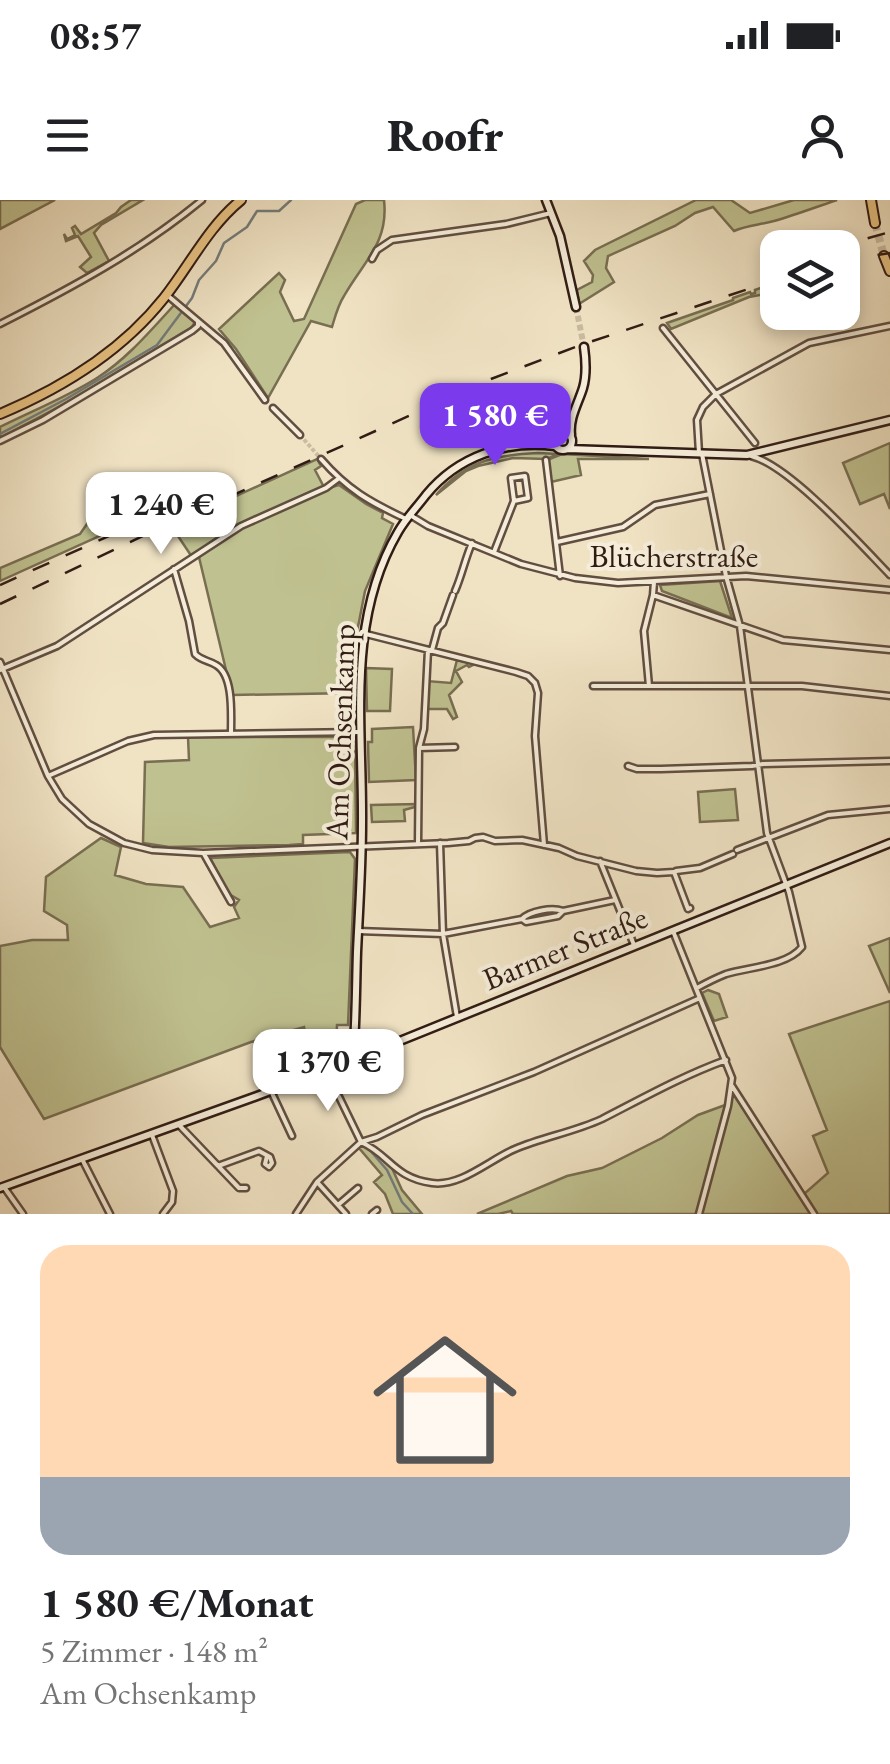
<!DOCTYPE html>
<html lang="de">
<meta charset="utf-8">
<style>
body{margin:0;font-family:"EB Garamond",serif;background:#f2f2f2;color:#202124;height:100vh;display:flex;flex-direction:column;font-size:38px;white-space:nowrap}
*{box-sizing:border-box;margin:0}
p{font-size:32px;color:#757577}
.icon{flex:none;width:55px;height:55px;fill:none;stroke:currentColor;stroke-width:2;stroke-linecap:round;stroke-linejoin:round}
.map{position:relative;height:1014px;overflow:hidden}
.sheet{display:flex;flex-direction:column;background:#fff;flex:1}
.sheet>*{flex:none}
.buttons{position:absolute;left:760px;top:30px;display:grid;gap:20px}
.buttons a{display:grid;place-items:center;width:100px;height:100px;border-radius:20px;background:#fff;box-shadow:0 5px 15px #0003;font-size:50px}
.price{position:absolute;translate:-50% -85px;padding:0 22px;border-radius:20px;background:#fff;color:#222;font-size:32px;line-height:65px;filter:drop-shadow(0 2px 5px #0008)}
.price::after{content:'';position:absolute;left:50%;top:60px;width:30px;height:22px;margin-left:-15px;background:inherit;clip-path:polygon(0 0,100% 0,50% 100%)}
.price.active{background:#7c3aed;color:#fff}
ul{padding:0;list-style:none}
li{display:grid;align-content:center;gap:20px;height:530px;padding:0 40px}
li+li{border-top:2px solid #e0e0e0}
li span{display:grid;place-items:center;height:310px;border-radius:30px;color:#555}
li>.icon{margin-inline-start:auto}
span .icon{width:180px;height:180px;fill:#fffc;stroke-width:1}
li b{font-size:42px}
.status{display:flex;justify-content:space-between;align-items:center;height:70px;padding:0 50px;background:#fff;direction:ltr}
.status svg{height:28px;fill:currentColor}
header{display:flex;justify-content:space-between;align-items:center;height:130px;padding:0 40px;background:#fff;font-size:45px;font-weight:800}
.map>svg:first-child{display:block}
</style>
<div class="status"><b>08:57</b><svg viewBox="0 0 49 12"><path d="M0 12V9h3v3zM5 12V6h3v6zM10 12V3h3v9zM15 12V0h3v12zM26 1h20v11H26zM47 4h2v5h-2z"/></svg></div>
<header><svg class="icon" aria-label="menu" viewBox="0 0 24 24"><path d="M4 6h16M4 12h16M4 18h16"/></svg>Roofr<svg class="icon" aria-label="person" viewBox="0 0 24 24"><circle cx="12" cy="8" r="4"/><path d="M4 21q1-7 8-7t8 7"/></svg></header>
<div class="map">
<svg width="890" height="1014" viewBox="0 0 890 1014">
<rect width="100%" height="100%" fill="#f0e3c4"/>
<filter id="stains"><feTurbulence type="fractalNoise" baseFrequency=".002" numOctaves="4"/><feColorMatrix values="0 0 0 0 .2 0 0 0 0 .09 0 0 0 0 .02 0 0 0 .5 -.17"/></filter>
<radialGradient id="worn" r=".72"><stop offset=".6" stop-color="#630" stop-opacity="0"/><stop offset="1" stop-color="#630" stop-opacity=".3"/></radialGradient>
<path fill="#c0c190" stroke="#786e52" stroke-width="2.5" d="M0,0H55L0,29Z
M131,0H143L101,25L94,33L109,61L87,73L80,67L91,57L78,36L66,41L64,34L67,39L75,35L72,28L75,26L81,34L116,13L121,7Z
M365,0H384C389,43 363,62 344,96C338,105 335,117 332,127L311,121L268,198L236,149L219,129L279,73L285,80L280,92L294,121L304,119L356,4Z
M696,0H731L750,13L794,0H837C816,7 795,15 774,21C760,25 747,25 734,31L713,7L695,13L675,26L608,56L606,68L614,82L579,104L577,90L592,82L593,75L584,61L595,50Z
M777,82V92L749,97L671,129L667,123L733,100V98L750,92L751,94L755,93V90Z
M176,103L197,118L192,127L68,202L0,238V227C32,211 67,197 97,178C128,158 151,130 176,103Z
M890,243V309L884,294L860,304L843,263Z
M538,253L558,254L547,259L513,258L478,266L466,271L436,295C466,261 494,255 538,253Z
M562,254L649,259H578L581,275L551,282L547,260Z
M317,259L321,266L315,270L325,289L339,285L366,304L383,313L382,318L393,324L365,391L356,437L353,493L232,495L198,353L192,357L174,330H170L156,336L153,334Z
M143,285L156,306L113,330L0,381V368L80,334L94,314Z
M720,381L732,418L662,391L660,385Z
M457,460L475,464L469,467L467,465L456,471L462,482L449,495L457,517L453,519L447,509H426L427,481L451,483Z
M366,468L392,469L390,511H367Z
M413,527L416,580L369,582L368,542H372V529Z
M188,537H351L355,542L356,633L303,635V644L289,645L169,647L143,643L145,562L189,560Z
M735,589L738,620L700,622L698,592Z
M416,604L415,607L404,610L405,621L372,622L371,605Z
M101,638L121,647L115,675L146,684L183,687L210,727L239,718L234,707L239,700L229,694L210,658L350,652L355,659L348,825H337L336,843L333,848L310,856L304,827L251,842L44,919L0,847V746L32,740H68L67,725L44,711L46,677Z
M890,738V793L869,746Z
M708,790L719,794L727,817L714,821L702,793Z
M890,801V1014H513L511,1011L498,1014H477L567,976L602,968L662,938L698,915L728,904L733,888C759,922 779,960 803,995L828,973L813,936L827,930L789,834Z
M364,943L370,946L391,966L402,990L422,1014H393L385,994L374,982L382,975L359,948Z"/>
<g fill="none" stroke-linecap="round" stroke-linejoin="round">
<path stroke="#747b7b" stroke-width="2.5" d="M0,234L66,199L157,145L192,98L199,80L216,61L224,43L247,27L257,11H279L291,0
M368,948L387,970L402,1002L413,1014"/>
<path stroke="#cabba1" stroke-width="4" stroke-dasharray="4 2" stroke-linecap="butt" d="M300,235L321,259"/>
<path stroke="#cabba1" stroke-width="6" stroke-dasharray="6 3" stroke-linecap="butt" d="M576,107L584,147"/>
<path stroke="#cabba1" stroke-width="8" stroke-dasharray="8 4" stroke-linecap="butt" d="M875,23L884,56"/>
<defs>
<path id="street" d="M372,59L377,50L392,40L506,24L551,13
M167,95L224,143L265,200
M0,124C71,88 140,51 202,0
M663,128L755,243
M273,208L300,235
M0,241L43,220L192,131L198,126V121
M699,253L697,220L703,207L716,194L809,143L890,126
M751,256C789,265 861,345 890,375
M321,259C348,290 370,302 406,319
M546,260L560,376
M410,315L428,326L521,364L575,378L618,383L746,376L890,390
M557,342L623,327L655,305L710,294
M494,352L514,301L528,298L525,276L511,278L514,301
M174,369L189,421L195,454C202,461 208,460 216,465C234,475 231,515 231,534
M455,391C462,375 465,359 472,343
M653,395L783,440L890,450
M366,434L516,472L528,476L535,483L538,493L535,536L544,645
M432,450L438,428L443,423L453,395
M0,462L48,576L62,599L89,624L124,643L152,650L203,653L448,643L469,641L475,638L483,637L495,641L522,640L559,648L577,656L636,671L657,673L674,672L688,709L690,708
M0,470L57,446L241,326L326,288L338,279
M593,486H802L890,496
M649,486L644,431L653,395L654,382
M419,548L455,547
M628,566L637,569H661L752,566L763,564L890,561
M48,576L128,541L154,535L360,532
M440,643L443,734L457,817
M418,644L419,548L424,529L428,450
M737,650L828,615L890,609
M204,654L231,702
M600,661L634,745
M676,671L700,668L733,654
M522,719C530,711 552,707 563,711
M358,731L443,734L522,719L526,722L558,716L563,711L615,700
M673,731L732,878L728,906L699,1014
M697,788C706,783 716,778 726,774C749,767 787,766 802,747L789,692L767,633L740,426L726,376L702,254
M326,870L361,942C390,955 394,978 432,983C461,987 489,960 515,949C543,937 574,932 602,919C643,898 682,876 726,860
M732,886L814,1014
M271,891L292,936
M180,926L239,988H246
M152,935L173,991L172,1002L163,1014
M82,959L110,1014
M218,966L259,951L270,957L272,963L269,967L265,964L267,956
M317,982L346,1014
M4,987L23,1014
M338,1005L358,988
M296,1014L317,982L361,942L377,937L422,915L534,872L700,798
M372,1014L377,1010"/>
<path id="secondary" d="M546,0L560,36L576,107
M554 241a9 9 0 1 1 18 0a9 9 0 1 1-18 0Z
M571,235C569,218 578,204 583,188C587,174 586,161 584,147
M568,249L747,255L890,220
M354,844C356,813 356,783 357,752C359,709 362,666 362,623C363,524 346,421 398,332C406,318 417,307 426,295C458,256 506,240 555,246
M362,852L361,847L357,844L350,845L347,850L350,857L357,858L362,852L375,851L890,643
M0,988L257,896L326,870L348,855"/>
<path id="primary" d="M871,0L875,23
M884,56L890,71
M0,214C62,188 122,151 164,98C190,65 208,27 241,0"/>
</defs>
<use href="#street" stroke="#614e41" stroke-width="9"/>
<use href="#secondary" stroke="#311c15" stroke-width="11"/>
<use href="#primary" stroke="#311c15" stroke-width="12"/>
<use href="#street" stroke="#f5edd9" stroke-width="4"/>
<use href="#secondary" stroke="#f5edd9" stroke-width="6"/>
<use href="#primary" stroke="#e8c282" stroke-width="8"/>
<path stroke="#311c15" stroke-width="2.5" stroke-dasharray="18 18" stroke-linecap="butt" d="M833,48L890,32
M842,61L890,53
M0,385L120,331
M0,404L151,332L491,179L578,146L778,79"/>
</g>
<g text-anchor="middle" stroke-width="8" stroke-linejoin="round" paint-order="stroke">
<g font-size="32" fill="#311c15" stroke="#f5edd9">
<text x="674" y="367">Blücherstraße</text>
<text transform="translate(340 532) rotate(-88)" y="11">Am Ochsenkamp</text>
<text transform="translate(565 748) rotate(-22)" y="11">Barmer Straße</text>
</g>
</g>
<rect width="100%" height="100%" filter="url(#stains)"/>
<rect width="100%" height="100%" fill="url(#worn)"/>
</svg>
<div class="buttons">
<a><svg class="icon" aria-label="layers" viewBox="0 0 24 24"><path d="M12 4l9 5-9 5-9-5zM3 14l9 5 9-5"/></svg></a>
</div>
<b class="price active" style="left:495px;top:268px">1 580 €</b>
<b class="price" style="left:161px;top:357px">1 240 €</b>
<b class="price" style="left:328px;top:914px">1 370 €</b>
</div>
<section class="sheet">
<ul>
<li><span style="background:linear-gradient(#ffd9b3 75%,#9aa5b1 0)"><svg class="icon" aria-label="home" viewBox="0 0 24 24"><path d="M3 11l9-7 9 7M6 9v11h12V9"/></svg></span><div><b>1 580 €/Monat</b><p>5 Zimmer · 148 m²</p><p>Am Ochsenkamp</p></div></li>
</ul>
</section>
